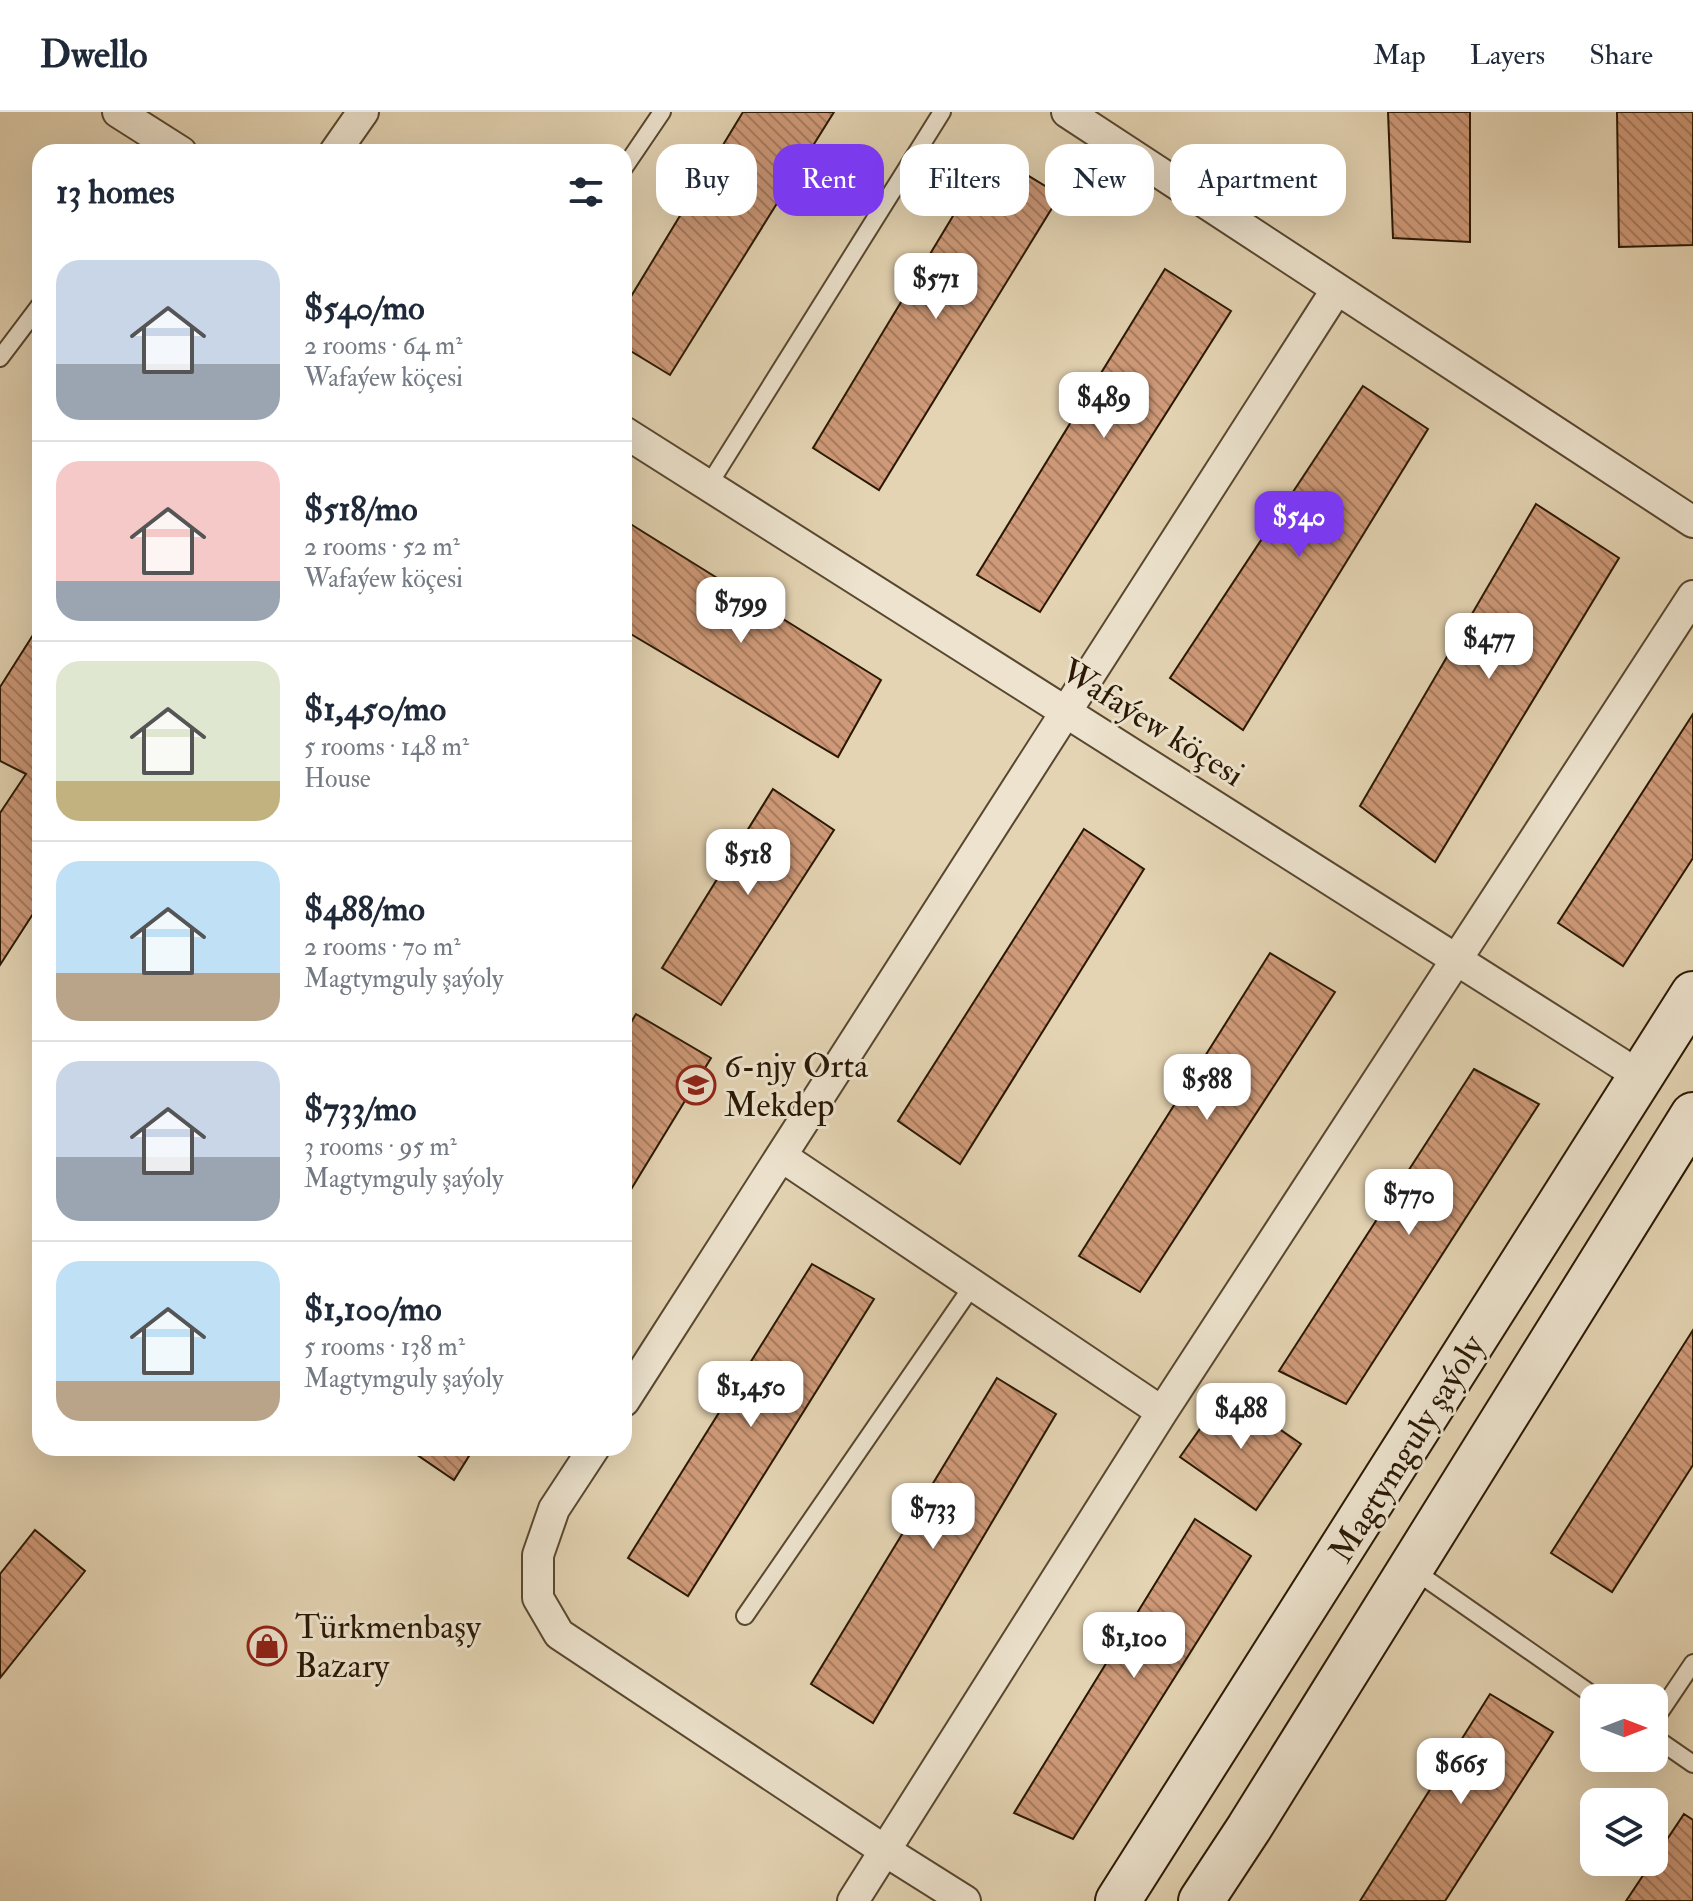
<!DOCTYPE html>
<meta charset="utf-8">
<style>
body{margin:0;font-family:"IM FELL Double Pica",serif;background:#f2f2f3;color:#1f2937;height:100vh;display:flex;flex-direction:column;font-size:30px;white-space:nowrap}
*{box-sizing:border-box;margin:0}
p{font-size:26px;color:#747a83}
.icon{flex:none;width:44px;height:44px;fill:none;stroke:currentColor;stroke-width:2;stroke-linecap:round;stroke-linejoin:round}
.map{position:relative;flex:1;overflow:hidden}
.panel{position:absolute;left:32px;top:32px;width:600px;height:1312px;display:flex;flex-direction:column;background:#fff;border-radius:24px;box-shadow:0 8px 32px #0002}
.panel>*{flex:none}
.banner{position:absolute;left:656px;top:32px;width:760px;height:72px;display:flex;gap:16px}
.needle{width:52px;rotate:90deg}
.buttons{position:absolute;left:1580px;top:1572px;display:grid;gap:16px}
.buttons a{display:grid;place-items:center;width:88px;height:88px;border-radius:16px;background:#fff;box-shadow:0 8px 32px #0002;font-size:40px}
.price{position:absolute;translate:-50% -68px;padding:0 18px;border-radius:16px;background:#fff;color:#222;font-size:26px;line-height:52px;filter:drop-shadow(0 2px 4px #0008)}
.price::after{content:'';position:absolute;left:50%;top:48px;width:24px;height:18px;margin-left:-12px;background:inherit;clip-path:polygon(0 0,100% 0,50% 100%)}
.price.selected{background:#7c3aed;color:#fff}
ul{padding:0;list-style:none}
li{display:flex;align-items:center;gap:24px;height:200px;padding:0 24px}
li+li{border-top:2px solid #e0e1e3}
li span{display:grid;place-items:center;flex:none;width:224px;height:160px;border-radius:24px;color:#555}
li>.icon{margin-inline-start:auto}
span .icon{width:96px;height:96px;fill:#fffc;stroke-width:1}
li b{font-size:34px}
h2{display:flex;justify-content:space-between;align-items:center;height:96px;padding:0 24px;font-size:34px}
.tag{padding:0 28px;border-radius:24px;background:#fff;box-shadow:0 8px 32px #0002;font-size:28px;line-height:72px}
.tag.selected{background:#7c3aed;color:#fff}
header{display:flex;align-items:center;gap:48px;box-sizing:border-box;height:112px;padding:0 40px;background:#fff;border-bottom:2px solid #e0e1e3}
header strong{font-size:38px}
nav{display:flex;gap:44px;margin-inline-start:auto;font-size:28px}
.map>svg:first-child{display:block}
</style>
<header>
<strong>Dwello</strong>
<nav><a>Map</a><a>Layers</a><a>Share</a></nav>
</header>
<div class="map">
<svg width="1693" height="1789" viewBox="0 0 1693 1789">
<defs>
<pattern id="building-back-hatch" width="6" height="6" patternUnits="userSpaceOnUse" patternTransform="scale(2)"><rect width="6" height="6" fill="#cf9a79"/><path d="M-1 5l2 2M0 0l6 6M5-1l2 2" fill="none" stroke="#a87d61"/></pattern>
</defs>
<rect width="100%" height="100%" fill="#e4d4b3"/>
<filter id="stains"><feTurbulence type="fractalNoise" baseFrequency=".0025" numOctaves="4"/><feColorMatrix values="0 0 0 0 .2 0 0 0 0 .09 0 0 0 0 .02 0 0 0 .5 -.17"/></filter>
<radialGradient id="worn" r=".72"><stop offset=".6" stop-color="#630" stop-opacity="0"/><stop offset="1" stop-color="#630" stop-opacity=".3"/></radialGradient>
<path fill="url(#building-back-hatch)" stroke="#2a1804" stroke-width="2" d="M743,0H834L670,263L624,235V196Z
M1388,0H1470V130L1393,126Z
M1617,0H1693V133L1619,135Z
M991,41L1060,83L879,378L813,336Z
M1165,157L1231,199L1040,500L977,463Z
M1363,274L1428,317L1243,618L1170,566Z
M1536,392L1619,446L1435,750L1360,694Z
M624,408L881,568L838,645L624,518Z
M40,512V791L0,853V701L26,662L0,649V575Z
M1693,602V746L1623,854L1558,811Z
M773,677L834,718L721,893L662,856Z
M1084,717L1144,757L960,1052L898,1009Z
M1270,841L1335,880L1140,1180L1079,1144Z
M636,902L711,946L624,1089V922Z
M1474,957L1539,992L1346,1292L1279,1259Z
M812,1152L874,1187L688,1484L628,1446Z
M1693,1218V1353L1612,1480L1551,1441Z
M997,1266L1056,1302L873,1611L811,1572Z
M1226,1280L1301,1332L1256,1398L1180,1345Z
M407,1336H474L454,1368Z
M1195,1407L1251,1444L1073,1727L1014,1701Z
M35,1418L85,1459L0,1566V1462Z
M1490,1582L1553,1620L1445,1789H1360Z
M1684,1702L1693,1708V1789H1626Z"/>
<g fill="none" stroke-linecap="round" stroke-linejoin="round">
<defs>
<path id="lane" d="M624,56L662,0
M0,246L40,193
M708,374L942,0
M1412,1457L1597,1586
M745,1504L973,1173
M1654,1609L1693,1551
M1654,1625L1693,1652"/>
<path id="street" d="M118,0L181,40
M1067,0L1693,410
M335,40L363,0
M624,320L1640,964
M781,1044L1162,1300
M624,1289L1337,177
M594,1336L554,1397L538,1443V1486L559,1522L884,1738L965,1789
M853,1789L1162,1300L1693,484"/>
<path id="secondary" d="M1118,1789L1693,882
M1201,1789L1249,1716L1693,1003"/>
</defs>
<use href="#lane" stroke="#584730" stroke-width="20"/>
<use href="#street" stroke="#584730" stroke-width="34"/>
<use href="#secondary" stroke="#2a1804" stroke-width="48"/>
<use href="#lane" stroke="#ede3ce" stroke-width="16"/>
<use href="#street" stroke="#ede3ce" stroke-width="30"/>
<use href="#secondary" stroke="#ede3ce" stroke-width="44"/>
</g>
<defs>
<symbol id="school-ring" viewBox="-11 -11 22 22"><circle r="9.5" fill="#ede3ce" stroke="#8f2418" stroke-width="1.5"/><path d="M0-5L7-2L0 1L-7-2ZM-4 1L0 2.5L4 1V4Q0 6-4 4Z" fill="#8f2418"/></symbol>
<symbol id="shop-ring" viewBox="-11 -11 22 22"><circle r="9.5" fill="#ede3ce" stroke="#8f2418" stroke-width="1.5"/><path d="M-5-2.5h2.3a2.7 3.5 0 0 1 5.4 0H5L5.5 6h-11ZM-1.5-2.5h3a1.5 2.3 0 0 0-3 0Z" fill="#8f2418"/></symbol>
</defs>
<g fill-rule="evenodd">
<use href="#school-ring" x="674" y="951" width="44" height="44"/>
<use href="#shop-ring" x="245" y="1512" width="44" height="44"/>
</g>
<g text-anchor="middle" stroke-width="6" stroke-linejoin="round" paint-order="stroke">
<g font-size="34" fill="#2a1804" stroke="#ede3ce">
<text transform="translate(1153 610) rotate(32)" y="12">Wafaýew köçesi</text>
<text transform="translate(1406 1336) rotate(-58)" y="12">Magtymguly şaýoly</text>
</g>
<g font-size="34" fill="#2a1804" stroke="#ede3ce" text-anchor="start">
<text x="724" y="965">6-njy Orta<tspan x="724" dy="39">Mekdep</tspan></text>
<text x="295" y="1526">Türkmenbaşy<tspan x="295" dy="39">Bazary</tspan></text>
</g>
</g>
<rect width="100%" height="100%" filter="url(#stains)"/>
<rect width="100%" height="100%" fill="url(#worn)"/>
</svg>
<div class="buttons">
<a><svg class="needle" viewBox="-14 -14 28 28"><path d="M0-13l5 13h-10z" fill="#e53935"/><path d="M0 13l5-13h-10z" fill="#747a83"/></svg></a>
<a><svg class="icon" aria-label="layers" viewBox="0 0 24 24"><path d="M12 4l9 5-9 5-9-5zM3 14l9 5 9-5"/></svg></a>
</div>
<b class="price" style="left:936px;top:209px">$571</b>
<b class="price" style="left:1104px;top:328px">$489</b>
<b class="price selected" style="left:1299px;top:447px">$540</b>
<b class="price" style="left:741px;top:533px">$799</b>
<b class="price" style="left:1489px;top:569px">$477</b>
<b class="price" style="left:748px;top:785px">$518</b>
<b class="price" style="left:1207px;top:1010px">$588</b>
<b class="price" style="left:1409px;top:1125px">$770</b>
<b class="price" style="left:751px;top:1317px">$1,450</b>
<b class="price" style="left:1241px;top:1339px">$488</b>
<b class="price" style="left:933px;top:1439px">$733</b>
<b class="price" style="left:1134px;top:1568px">$1,100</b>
<b class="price" style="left:1461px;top:1694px">$665</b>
<div class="banner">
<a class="tag">Buy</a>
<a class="tag selected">Rent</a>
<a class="tag">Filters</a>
<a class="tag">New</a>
<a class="tag">Apartment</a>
</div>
<section class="panel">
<h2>13 homes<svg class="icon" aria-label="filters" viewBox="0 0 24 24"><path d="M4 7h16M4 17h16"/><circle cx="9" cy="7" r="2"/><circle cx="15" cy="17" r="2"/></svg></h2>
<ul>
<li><span style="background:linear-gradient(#c9d6e8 65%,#9aa5b1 0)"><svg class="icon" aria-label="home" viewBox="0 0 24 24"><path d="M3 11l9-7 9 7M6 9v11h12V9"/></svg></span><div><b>$540/mo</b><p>2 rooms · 64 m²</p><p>Wafaýew köçesi</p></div></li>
<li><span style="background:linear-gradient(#f6c9c9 75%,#9aa5b1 0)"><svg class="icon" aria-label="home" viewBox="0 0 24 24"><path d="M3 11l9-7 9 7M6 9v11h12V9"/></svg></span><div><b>$518/mo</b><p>2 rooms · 52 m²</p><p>Wafaýew köçesi</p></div></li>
<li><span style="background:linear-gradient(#dfe7d0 75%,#c2b280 0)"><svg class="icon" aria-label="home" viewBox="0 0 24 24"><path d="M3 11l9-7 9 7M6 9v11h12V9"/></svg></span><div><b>$1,450/mo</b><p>5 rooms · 148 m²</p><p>House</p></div></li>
<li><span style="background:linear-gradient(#bfe0f5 70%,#b9a48a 0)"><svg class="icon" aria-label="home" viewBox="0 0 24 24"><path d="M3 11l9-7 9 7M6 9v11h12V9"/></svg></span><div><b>$488/mo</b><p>2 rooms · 70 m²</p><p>Magtymguly şaýoly</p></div></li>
<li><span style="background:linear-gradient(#c9d6e8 60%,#9aa5b1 0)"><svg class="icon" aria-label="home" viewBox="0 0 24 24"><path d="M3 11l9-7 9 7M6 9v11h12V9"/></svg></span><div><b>$733/mo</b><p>3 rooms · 95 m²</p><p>Magtymguly şaýoly</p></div></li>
<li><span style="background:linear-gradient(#bfe0f5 75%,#b9a48a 0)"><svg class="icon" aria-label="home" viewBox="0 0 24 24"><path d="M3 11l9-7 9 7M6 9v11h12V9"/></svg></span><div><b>$1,100/mo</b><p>5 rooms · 138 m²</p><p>Magtymguly şaýoly</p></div></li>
</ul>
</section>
</div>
